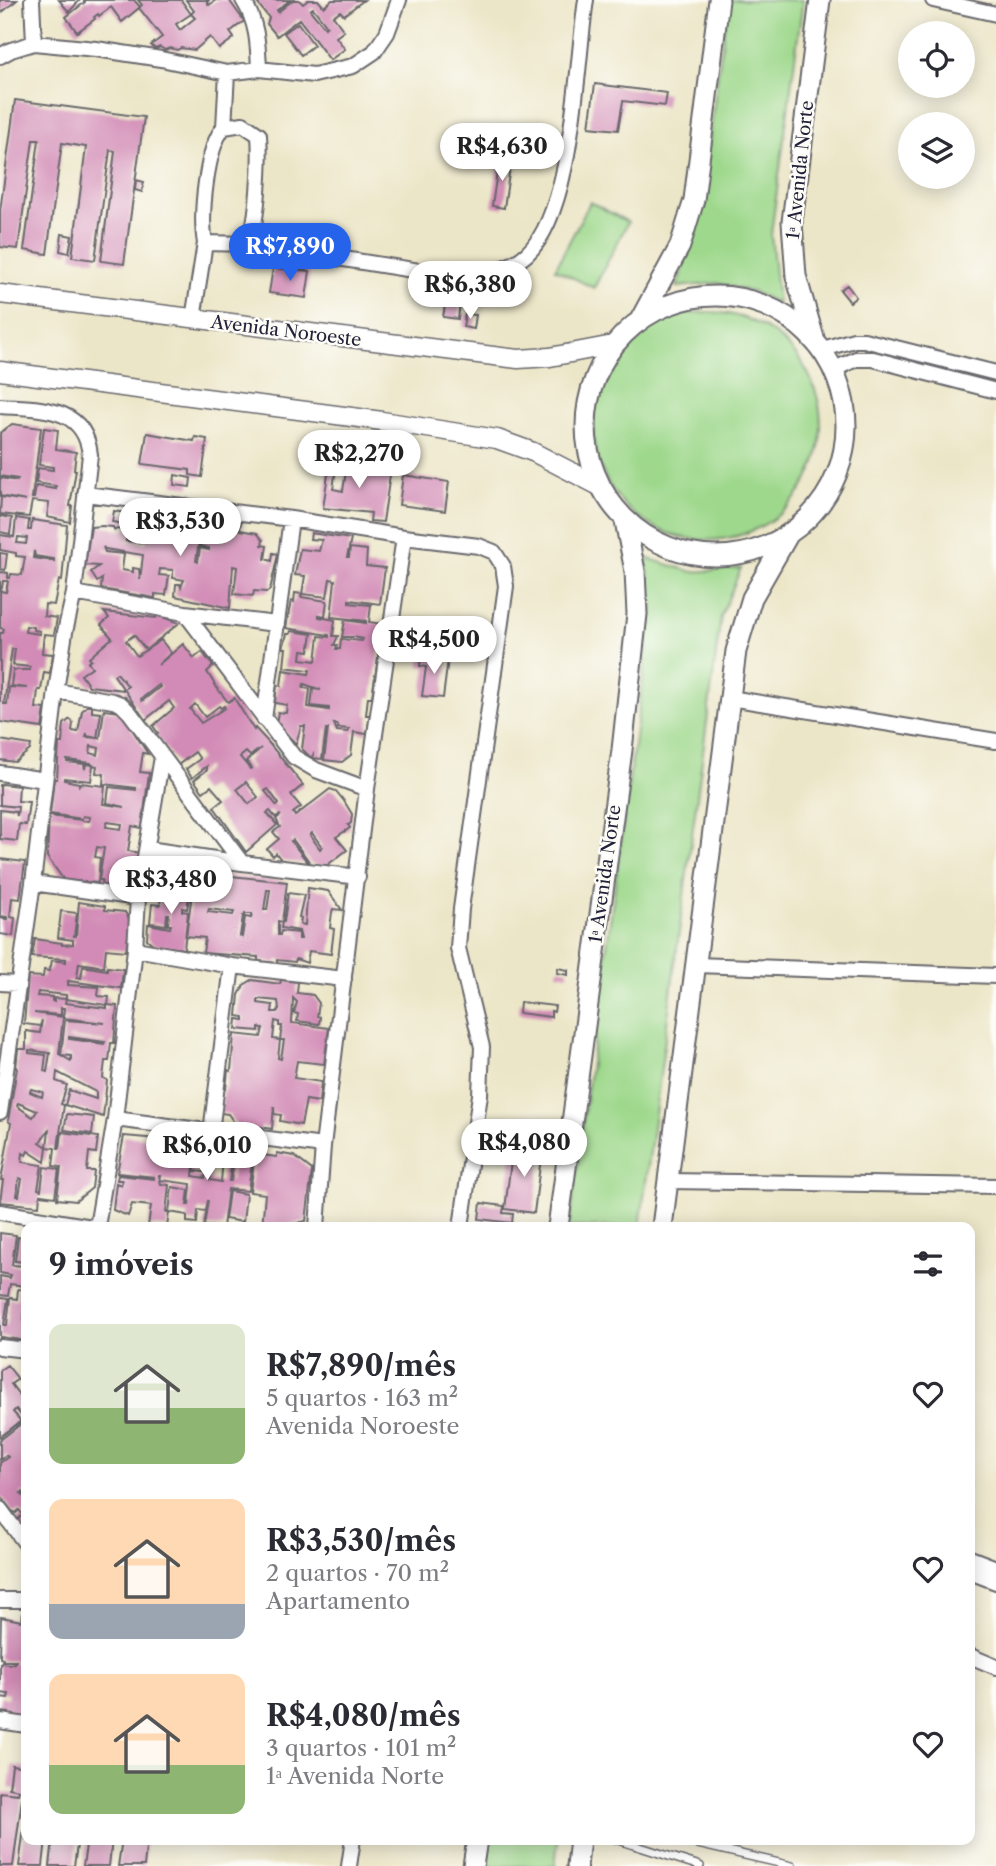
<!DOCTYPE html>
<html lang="pt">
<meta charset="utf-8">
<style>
body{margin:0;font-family:"Libre Caslon Text",serif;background:#f2f2f3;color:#2b2b33;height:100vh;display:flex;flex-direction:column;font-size:26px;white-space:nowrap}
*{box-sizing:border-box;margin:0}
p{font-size:23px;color:#7c7c81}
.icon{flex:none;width:38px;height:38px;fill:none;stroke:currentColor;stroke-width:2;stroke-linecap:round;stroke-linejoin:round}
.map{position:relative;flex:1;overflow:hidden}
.sheet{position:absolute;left:21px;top:1222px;width:954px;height:623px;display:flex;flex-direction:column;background:#fff;border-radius:14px;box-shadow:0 4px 18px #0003}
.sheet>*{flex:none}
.fabs{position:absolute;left:898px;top:21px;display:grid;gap:14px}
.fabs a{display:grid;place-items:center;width:77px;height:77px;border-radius:50%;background:#fff;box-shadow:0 4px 18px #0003;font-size:35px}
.price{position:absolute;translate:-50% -60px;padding:0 16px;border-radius:24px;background:#fff;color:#222;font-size:23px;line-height:46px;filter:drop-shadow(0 2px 4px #0008)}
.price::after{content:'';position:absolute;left:50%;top:42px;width:21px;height:16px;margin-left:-10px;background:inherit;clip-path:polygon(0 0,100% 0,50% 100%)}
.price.on{background:#2563eb;color:#fff}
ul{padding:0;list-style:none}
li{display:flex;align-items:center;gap:21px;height:175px;padding:0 28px}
li span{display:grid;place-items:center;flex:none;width:196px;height:140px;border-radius:14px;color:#555}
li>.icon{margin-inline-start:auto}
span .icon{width:84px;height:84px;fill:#fffc;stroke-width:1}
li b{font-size:30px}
h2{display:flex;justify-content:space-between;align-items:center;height:84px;padding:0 28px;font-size:30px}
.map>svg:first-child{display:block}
</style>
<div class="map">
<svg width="996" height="1866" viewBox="0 0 996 1866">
<rect width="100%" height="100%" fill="#fdfcf7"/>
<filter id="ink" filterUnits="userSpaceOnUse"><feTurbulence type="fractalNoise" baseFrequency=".0143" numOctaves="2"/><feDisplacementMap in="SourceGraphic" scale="14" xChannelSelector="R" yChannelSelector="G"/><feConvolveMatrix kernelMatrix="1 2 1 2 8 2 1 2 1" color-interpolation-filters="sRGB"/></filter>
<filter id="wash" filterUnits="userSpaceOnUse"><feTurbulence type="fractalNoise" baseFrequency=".00686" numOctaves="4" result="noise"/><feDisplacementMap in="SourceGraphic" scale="28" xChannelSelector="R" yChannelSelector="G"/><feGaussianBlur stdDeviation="1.57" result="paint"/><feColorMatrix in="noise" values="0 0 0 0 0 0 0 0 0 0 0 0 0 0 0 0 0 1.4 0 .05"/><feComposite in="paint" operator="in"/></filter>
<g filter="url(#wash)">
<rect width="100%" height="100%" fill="#ece6c8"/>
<path fill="#9ed88c" stroke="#607d64" stroke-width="2" d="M728,0H803L771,234L778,303L753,292L717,283L677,287L699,217Z
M590,202L628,222L594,288L555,269Z
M593 426a114 114 0 1 1 228 0a114 114 0 1 1-228 0Z
M646,558L693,572L741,568L721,616L640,1227H569L653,604Z
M487,1839H558L555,1866H483Z"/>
<g id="blocks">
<path fill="#d28bb6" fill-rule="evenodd" d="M0,0H17L0,14Z
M59,0H80L69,12Z
M84,0H134L140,7L142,5L138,0H181L191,14L176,24L180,30L195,18L191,14L194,11L186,0H209L207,2L209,5L216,0H229L244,21L230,32L234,38L219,49L210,37L195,50L181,48L177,50L170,48L165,50L160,47L155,49L151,45L162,37L139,8L122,22L111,7L99,16L98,14L94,17L95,19L77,32L66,17L85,2Z
M255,0H290L277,10L278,12L293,0H299L303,4L308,0H318L324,7L332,0H364L344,15L340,11L333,16L344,31L336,37L345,49L330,60L299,19L277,36L267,24L269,18ZM313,8L327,26L325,28L310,10Z
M298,23L314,45L301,55L284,33Z
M595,84L667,93L665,106L623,101L618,130L589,127Z
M15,100L144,117L124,264L101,261L115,151L110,150L95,260L72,257L86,147L62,143L47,254L24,250L39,140H33L18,249L0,247V211Z
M499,158L511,160L504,208L492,206Z
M136,180L144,182L142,192L135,190Z
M62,234L72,236L69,253L60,251Z
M273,268L310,271L306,298L269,293Z
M847,285L856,297L850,302L840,290Z
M446,300L460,302L458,319L443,317Z
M465,314L476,315L474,329L463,327Z
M12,424L41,428L32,498H34L36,486L56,489V486L36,483L38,468L53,470V467L39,465L44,428L58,430L56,449L76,452L74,470H76L70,506H72L70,522L47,517L49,503L32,501L29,517L0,514L1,497L26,501L0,496V478L17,481L18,479L0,476V433Z
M147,433L194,441L195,437L207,439L202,477L190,475V470L142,464Z
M330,460L337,461L333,489L343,491L347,464L391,468L383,522L370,521L371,513L323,508Z
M175,475L191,478L190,487L174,485Z
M403,475L449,482L445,511L399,505Z
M131,509L141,511L137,523L145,524L144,533L142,541L126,539V541L145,543L147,541L151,513L241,522L240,530L257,533L263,540L262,545L267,546L265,559L272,561L273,553L278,554L270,590L267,592L254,591L253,596L234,594L237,567L233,566L230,608L175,596L176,584H180L181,587L184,580L173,578V570L160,569L159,575L169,576L166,595L155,594V598L101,589L102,579L97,582L91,572L99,566L85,565L91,527L102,526L113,527L115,531V529L125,530L129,525L112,522L114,511L130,514ZM199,540H201L200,546L209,548V550L200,548L198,562L196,561ZM103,547L105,549L143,555L140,580L139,569L133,568V572L122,570L124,554L105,552Z
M0,516L12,518L10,534L0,532Z
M16,518L29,520L28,530H31L32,520L67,525L62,581L59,580L54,605L45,604L44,616L57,618L54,635L44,634L42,653L53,654L50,673L44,672L41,690H38L36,708L45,709L42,728L0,722V633H3L4,629L0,628V591L6,592L8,581H3L2,588L0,590V572L8,573V578H10L11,574L22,575L25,557L16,556V553L0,550V535L14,537ZM18,537L27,538L26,544L17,543ZM34,551L35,556L54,559V561L33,558ZM26,626L33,627V630L40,631V634L25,632ZM12,649H15L13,665L30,667V670H13L11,686L27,688L9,687L7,704H4Z
M311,533L351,539L347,557H349L350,548L367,550L366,566L385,568L380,604L349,600V603L371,605L369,622L383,624L372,697H368L366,715H370L367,734L354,732L351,755L342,762L324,760L328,729H326L322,759L313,758V755L311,758L302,749L305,726H301L296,744L276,723L278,712L286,713L287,705L275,703L277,685L281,686L283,670L309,674L310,670L284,667L286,648H283L287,634H290L291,631L312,634L309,651L302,650L301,659L316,661L319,636L329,637V635L286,628L289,611L291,601L294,602L295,593L302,594L301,597L327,601L325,616L319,615V617L335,620L333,636H338L334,645H337L336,649H340L341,639L362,641L363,639L354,637H342L345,620L366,623V621L331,617L335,580L330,579L327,597L302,594L305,576L295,575L300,549L319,551L322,540L310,539ZM304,684L321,690L313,689L311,706L329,708V710L308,707L310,689L303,688ZM334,724L338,725V728L349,729L348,732L337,731Z
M0,553L7,554L5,570L0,569Z
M104,612L156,618L157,615L179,623L146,650L134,635L126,641L137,656L161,640L171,653L158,665L183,644L194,658L202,652L213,666L207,672L217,688L228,702L234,698L254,730L255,728L268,742L303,785L291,795L301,807L293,813L295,816L330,789L336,791L344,801L352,814L351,823L348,825L350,828L336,837L347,850L326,866L311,864L293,840L291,841L309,864L282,861L276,853L273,856L267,849L279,839L273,832L280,827L276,819L281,815L275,817L270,811L267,813L277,825L246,852L214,807L223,800L211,786L203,792L194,780L207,770V766L192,778L186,769L200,759L195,752L178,765L156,735L158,733L153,726L174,708L169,701L145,720L124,689L128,686L117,673L114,675L124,690L89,686L81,675L92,667L88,662L91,660L89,658L112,638L101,625L109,618ZM159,685L160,687L142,701L141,699ZM195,704L205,717L219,706L221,708L224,706L225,708L201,723L190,709ZM261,748L246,761L252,768L250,769L240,757L246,752L250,756ZM246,782L258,797L249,804L237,789ZM268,789L279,804L277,806L265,791ZM312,833L322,847L320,849L310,835Z
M421,655L448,659L443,698L422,696L426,667L420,666Z
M87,706H92V712L101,713L97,738L87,736V733L86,737L100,738L104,710L121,712L148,754L143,753L140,772L149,773L142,828L132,826L128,851L140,853L138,869H134L133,876L129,875L128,885L124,888L101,885L102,880H99L104,848L97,847L95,857L100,858L98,883L64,880L47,857L49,816L89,821L90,817L83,816L82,819L50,814L54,779H57L59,743H62L64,724L70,719L73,723L72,731L78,732L82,711ZM91,746L99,748L98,755L90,753ZM67,760L91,763L92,765L86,764L85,769L84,764L67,762ZM93,765L97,766L96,773L104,774L103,784L136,788V790L109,787L107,803L125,807L103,804L105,786L81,783L79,785V783L64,780V778L91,781ZM107,822L122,824L121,829L106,827Z
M0,740L31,745L30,750L15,762L0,760Z
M2,784L19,786L18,801L29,802L26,825L19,824L17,841L0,839V810L16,812L17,816L18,807L0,805V785Z
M0,859L25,862L20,899L12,898L10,917L15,918L13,936L0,934V918L7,919V917L0,916Z
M195,873L203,874L202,883L212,884L213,874L287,882L282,922L278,921V935H280L281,931L299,933V939H301L299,931L281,928L282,922H284L288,893L304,895L299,917L301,918L300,924L305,925L308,888L328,891L342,910L333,909L332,912L330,928L334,929L331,954L309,951L307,963L296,959L295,962L277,960V963L258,961V957L203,953L205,938L186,936ZM267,890H270L267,910H264ZM209,909L234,912L233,915L208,912ZM245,914H252L251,918L245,917L242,937L240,936L243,916L245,917Z
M183,879L192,880L187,909L182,908V911L188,912L184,949L154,945L147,939L148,924L170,928L171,925H168L169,914H167L166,925L150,923L152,904L160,905L162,889Z
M79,902L105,906V910L125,912L130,921L126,951L106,949L104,967L79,963L77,977L81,978L83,966L107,970V967L123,969L121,988L68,981V985L99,987L98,996L109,997L108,1005L117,1006L114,1043H111L109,1061H105L103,1078L107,1080L103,1117L65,1105L69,1090L96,1099V1092L57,1072L56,1081L67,1085L61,1104L64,1105L58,1148H60L62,1132L98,1137L96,1153L89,1152L87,1171H94L92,1188L76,1201L57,1199L61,1167L53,1166L55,1148L47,1147L49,1129L40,1142L47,1147L45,1162L28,1151L26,1155L23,1153L22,1162L42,1165L38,1189L41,1190L44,1167L59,1169L55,1197L40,1195L39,1206L0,1202L3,1180H1L11,1123L8,1121L17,1068H16L18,1049H26V1031L40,1033L42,1020L40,1026L24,1024L28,976L43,977L44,970L49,971L51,966L52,960L66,962V959L32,957L35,939L62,943V945L73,944V940L58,938L61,911L77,913L74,936H76ZM38,992L66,995V999L107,1005V1008L65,1003L66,999L54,998V1002L52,1001V997L37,996ZM61,1008H64L63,1018L105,1023L65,1020L61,1055L71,1056V1061L59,1054L63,1017L34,1013L61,1015ZM69,1037L105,1042L104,1044L69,1039ZM29,1050L50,1053L47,1072L44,1071L46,1055L29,1053ZM31,1089L43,1092L42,1097L30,1092ZM18,1103L37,1111L33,1117L17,1106ZM19,1178L22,1179L19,1196H17Z
M558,968L568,970V975L557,973Z
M252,980L280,984L281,980L298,982L297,993L313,995L319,1003L317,1016L320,1017L319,1024L297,1021L298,1014L294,1013L297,1002L293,998L292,1023L329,1028L324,1064L297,1061L294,1078L321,1082L319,1102L306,1100L301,1125L280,1121L281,1115L274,1114V1106L272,1129L261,1127L260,1132L239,1129L228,1114L220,1113L224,1088L226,1089L228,1070L231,1071L234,1034L261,1037L263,1028L259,1027V1031L236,1029L237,1019L244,1020V1017L237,1016L239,995L244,985ZM258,999L278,1001L279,1009L277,1012H272L273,1005L258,1003ZM275,1021L279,1022V1026H282L280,1040L273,1039ZM280,1040H284L281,1059L278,1058Z
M520,1002L555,1006L554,1012L551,1011V1017L519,1013Z
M67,1114L94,1117L92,1134L64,1130Z
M124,1136L215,1144L211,1173L195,1171L198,1150H196L193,1176L205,1178L206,1174L211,1175L210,1180L221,1182L223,1158L232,1160L229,1181H231L234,1159H232L233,1151L277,1157V1153L294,1156L312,1170L306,1221L280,1227H262L265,1194L250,1192L254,1162H252L248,1191L228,1189L223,1227L204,1226L208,1200L206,1211L198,1210L197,1223L187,1222V1215L169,1212L167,1227L148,1226L151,1206L132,1204L128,1216L113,1210L116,1183L121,1185L122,1180H117L118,1175L154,1179V1177L117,1173ZM159,1176H161L160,1180L191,1184L189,1205H187L189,1190L172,1187L169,1212H166L169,1185L161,1184Z
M513,1145L542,1149L534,1213L505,1209Z
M229,1191L246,1194L243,1222L225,1219Z
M481,1203L504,1206L503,1213L513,1214L512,1223L479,1219Z
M0,1233L16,1235L12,1265L26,1266V1286L10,1284L8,1296L0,1295V1276L10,1278L11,1275L0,1273Z
M18,1237L26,1238V1262L15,1261Z
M18,1289L26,1290L24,1321L26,1322V1344L21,1343V1340L2,1337L0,1343V1298L8,1299L4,1325H7L10,1298L17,1299Z
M7,1365L18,1379L11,1384L22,1399L26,1396V1417L24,1419L16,1409L13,1412L21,1421L0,1437V1370Z
M26,1420V1496L23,1492L21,1493L26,1499V1534L16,1521L23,1515L19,1510L16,1513L12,1511L0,1495V1463L8,1457L6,1455L0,1460V1440Z
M23,1610H26V1664H24L23,1667L26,1668V1719L9,1717V1713L0,1712V1697L8,1698L9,1694L0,1693V1663L9,1664L15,1663L16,1661H2L3,1659L0,1658L1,1617L22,1621Z
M12,1765L26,1767V1800L22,1799L13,1866H0V1792L18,1794L19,1790L9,1788Z
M25,1820L26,1839H46L43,1866H19Z
M53,1839H78L74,1866H50Z
M87,1839H112L109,1866H83Z
M122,1839H147L144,1866H118Z"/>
</g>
</g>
<g filter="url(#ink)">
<use href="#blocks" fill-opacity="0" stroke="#69676c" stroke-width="2"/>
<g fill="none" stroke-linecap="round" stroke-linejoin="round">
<defs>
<path id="service" d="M615,1839L700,1866
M676,1839L792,1866"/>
<path id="minor" d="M32,0L34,43
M243,0C257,22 258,43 259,69
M933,0L996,14
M0,56L11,50L34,43L96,49L161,59L227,73L259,69L314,75L353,66L374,52L387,33L399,0
M243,124L259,135C261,162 258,219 249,244L205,243C200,216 206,148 224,127Z
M224,127L227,73
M249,244L451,276C476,276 507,272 527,254C574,210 576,65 586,0
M193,319L205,243
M823,349L854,340H864L996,373
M835,369L856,359H873L996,391
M0,406C39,409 85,405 90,455L74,593L65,632L56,691L33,883L0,1112
M85,494L291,519L404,537L479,546L494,552L503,566L506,586L461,909L458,948L482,1047L480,1095L461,1227
M74,593L185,613L294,757L316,770L367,789
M185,613L276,624
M56,691L113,701L121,704L130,713L242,863L358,877
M730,698L996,741
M264,719L291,519
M0,773L45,780
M148,849L242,863
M33,883L138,898
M135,949L232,966L344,979
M696,965L996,976
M0,983L18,984
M115,1119L323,1146
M211,1132L232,966
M668,1181L996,1186
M0,1212L92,1227
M97,1227L115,1119L135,949L138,898L162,757
M317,1227L323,1146L367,789L404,537
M0,1347L26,1350
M0,1509L26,1544
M970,1558L996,1568
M970,1572L996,1582
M0,1600H26
M970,1656L996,1667
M0,1721L26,1725
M349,1866L353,1839"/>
<path id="tertiary" d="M0,294L518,359L550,357L613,345
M0,371L382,421L497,439L533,452L599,486"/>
<path id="secondary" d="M586 426a130 130 0 1 1 260 0a130 130 0 1 1-260 0Z
M640,320L680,246L694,200L719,0
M814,338L796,276L792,222L820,0
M558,1227L622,750L637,614L635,571L625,521
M662,1227L736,651L752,598L788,535
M473,1866L477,1839
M577,1866L580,1839"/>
</defs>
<use href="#service" stroke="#69676c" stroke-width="10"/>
<use href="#minor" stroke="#69676c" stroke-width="18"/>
<use href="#tertiary" stroke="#69676c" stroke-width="21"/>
<use href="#secondary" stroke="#69676c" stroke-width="23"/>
<use href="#service" stroke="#fff" stroke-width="7"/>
<use href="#minor" stroke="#fff" stroke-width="14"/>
<use href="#tertiary" stroke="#fff" stroke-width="18"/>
<use href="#secondary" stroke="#fff" stroke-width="19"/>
</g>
</g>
<g text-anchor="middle" stroke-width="5" stroke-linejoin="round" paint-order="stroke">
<g font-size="18" fill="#22223b" stroke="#fdfcf7">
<text transform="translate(800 170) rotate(-84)" y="6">1ᵃ Avenida Norte</text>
<text transform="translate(286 331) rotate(7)" y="6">Avenida Noroeste</text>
<text transform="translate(605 874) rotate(-82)" y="6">1ᵃ Avenida Norte</text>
</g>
</g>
</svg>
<div class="fabs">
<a><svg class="icon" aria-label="locate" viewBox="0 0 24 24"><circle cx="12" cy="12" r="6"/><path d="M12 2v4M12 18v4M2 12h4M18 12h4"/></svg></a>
<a><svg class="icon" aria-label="layers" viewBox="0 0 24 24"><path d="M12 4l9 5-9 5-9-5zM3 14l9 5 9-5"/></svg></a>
</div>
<b class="price" style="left:502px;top:183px">R$4,630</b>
<b class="price on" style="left:290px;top:283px">R$7,890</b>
<b class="price" style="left:470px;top:321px">R$6,380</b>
<b class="price" style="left:359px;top:490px">R$2,270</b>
<b class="price" style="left:180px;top:558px">R$3,530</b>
<b class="price" style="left:434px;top:676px">R$4,500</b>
<b class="price" style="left:171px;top:916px">R$3,480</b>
<b class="price" style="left:524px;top:1179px">R$4,080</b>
<b class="price" style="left:207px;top:1182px">R$6,010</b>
<section class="sheet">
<h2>9 imóveis<svg class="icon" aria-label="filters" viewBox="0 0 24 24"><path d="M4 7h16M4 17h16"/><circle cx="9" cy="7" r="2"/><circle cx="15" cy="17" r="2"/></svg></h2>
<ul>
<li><span style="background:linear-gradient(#dfe7d0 60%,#8fb573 0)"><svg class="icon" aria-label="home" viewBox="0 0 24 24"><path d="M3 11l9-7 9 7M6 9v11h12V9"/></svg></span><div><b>R$7,890/mês</b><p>5 quartos · 163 m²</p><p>Avenida Noroeste</p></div><svg class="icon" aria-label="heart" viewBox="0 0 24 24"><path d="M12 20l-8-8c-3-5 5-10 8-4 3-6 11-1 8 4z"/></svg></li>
<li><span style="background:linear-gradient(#ffd9b3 75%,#9aa5b1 0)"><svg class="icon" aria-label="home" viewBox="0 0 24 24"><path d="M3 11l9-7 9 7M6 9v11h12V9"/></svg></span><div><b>R$3,530/mês</b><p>2 quartos · 70 m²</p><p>Apartamento</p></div><svg class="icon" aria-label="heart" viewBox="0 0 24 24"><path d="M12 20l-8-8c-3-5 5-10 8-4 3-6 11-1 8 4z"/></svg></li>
<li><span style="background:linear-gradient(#ffd9b3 65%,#8fb573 0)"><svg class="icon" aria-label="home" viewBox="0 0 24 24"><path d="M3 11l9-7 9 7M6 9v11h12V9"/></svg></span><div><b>R$4,080/mês</b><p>3 quartos · 101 m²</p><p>1ᵃ Avenida Norte</p></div><svg class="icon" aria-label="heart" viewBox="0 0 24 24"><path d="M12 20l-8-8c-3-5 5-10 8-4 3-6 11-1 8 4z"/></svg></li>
</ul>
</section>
</div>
